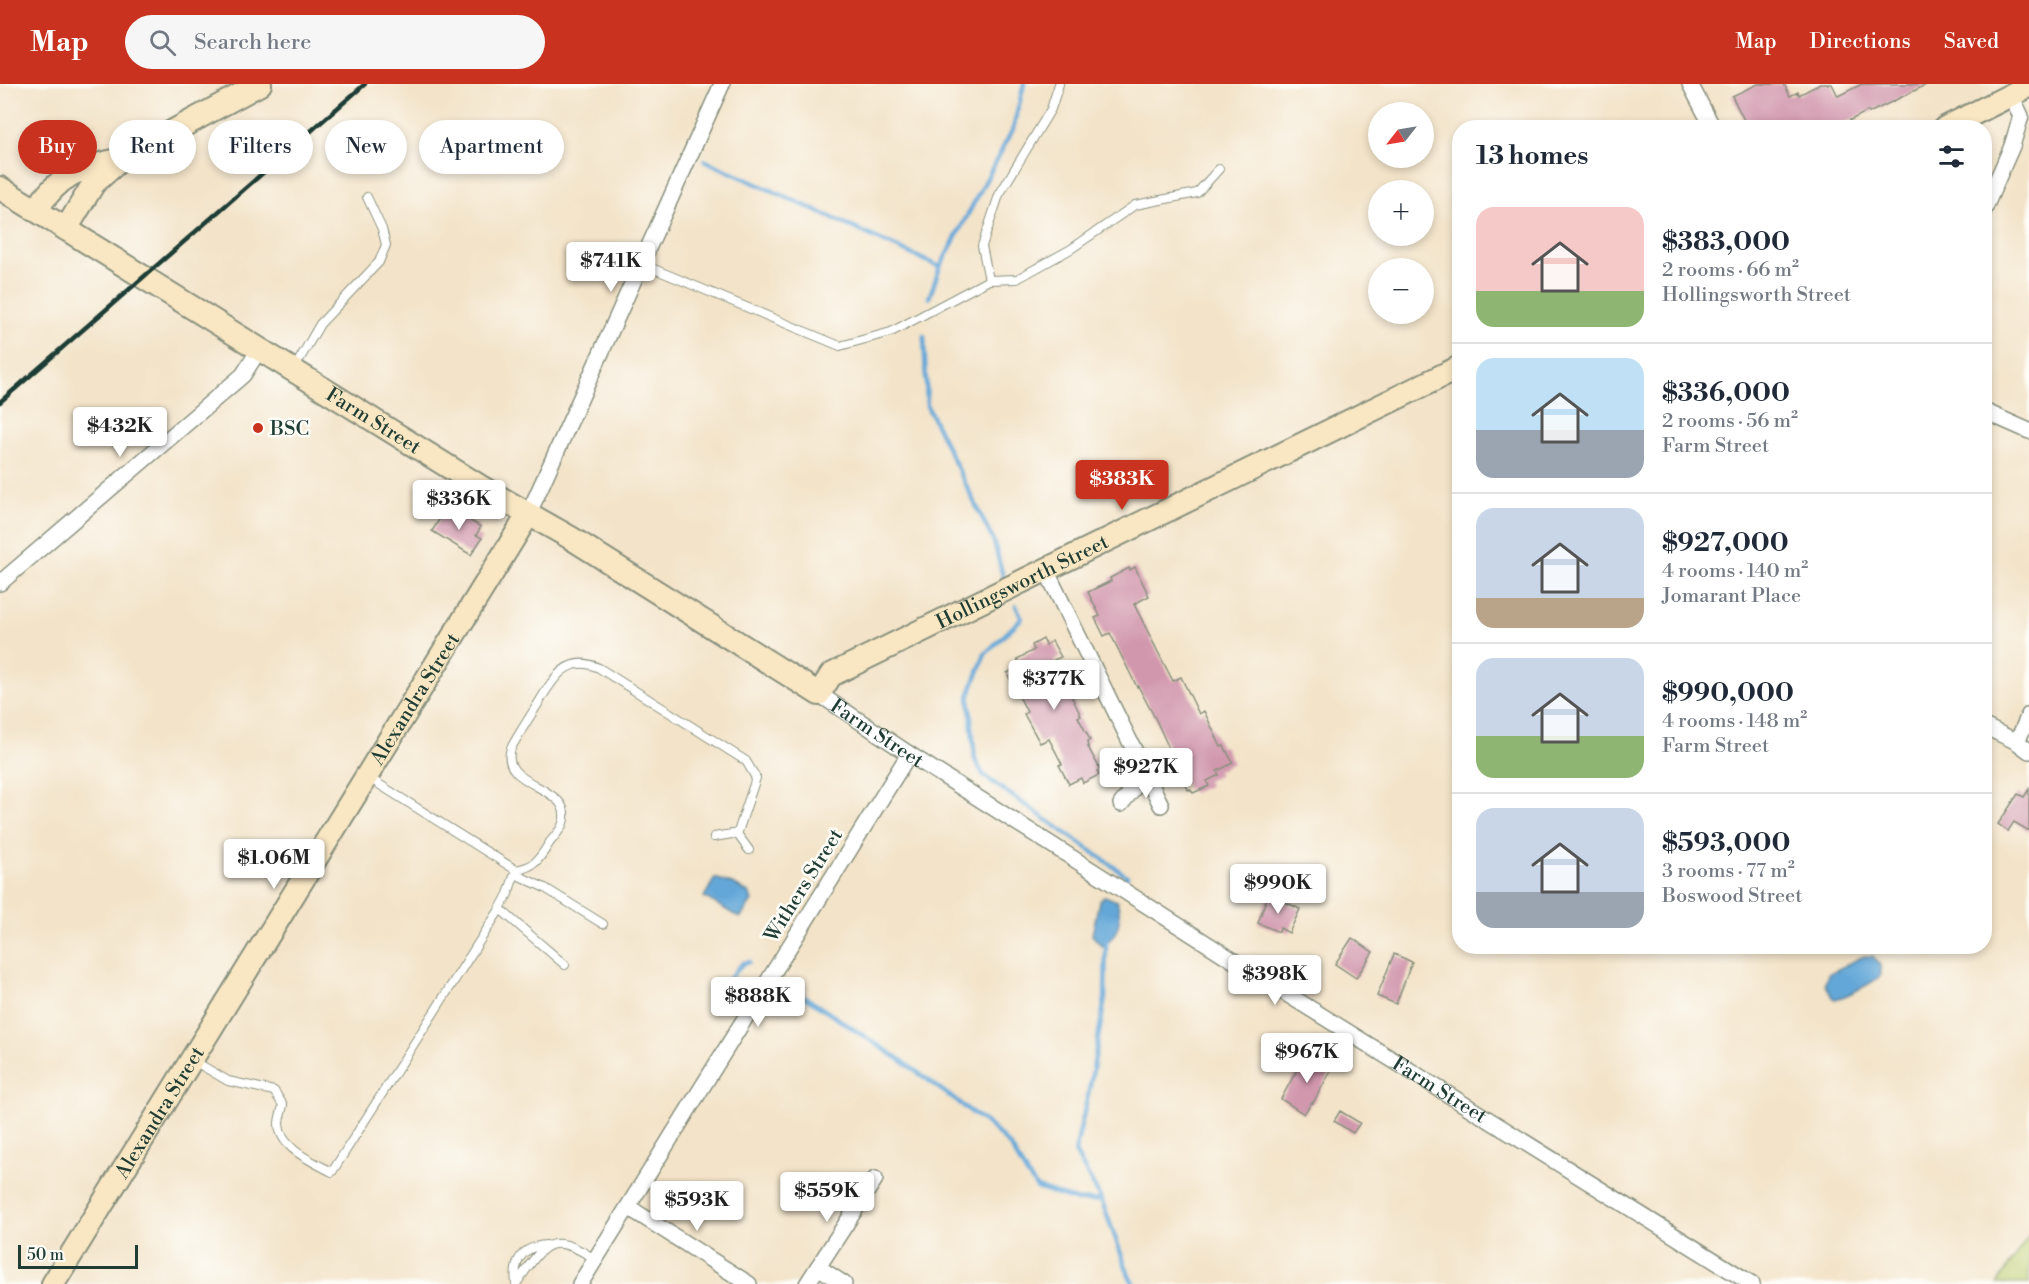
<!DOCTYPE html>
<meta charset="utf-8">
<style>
body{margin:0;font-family:"Libre Bodoni",serif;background:#f6f6f7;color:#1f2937;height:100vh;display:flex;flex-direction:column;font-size:22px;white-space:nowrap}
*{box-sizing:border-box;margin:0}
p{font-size:20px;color:#747a83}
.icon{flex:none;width:33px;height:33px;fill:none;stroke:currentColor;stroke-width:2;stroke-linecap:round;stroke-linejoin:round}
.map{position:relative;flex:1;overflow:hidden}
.side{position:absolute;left:1452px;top:36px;width:540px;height:834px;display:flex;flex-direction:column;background:#fff;border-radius:24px;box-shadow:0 3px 9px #0003}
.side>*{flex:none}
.top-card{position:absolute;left:18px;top:36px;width:570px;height:54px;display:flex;gap:12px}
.needle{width:39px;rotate:239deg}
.tools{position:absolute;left:1368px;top:18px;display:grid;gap:12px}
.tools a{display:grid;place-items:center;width:66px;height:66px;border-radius:50%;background:#fff;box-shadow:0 3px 9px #0003;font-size:30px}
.scale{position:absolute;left:18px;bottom:15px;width:120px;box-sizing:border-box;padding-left:6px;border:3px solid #1f3d34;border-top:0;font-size:16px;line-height:21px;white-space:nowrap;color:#1f3d34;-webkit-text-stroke:4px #fdfcf7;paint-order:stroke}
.price{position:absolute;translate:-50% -51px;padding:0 14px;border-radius:6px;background:#fff;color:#222;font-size:20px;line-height:39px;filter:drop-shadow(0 2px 3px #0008)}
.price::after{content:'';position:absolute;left:50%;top:36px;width:18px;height:14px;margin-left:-9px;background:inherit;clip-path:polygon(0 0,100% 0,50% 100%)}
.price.active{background:#c8321e;color:#fff}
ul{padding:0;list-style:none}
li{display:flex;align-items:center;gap:18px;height:150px;padding:0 24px}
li+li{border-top:2px solid #e0e1e3}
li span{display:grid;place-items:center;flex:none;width:168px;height:120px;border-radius:18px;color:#555}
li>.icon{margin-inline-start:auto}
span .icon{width:72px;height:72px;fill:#fffc;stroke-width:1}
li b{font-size:26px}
h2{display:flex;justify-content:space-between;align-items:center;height:72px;padding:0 24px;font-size:26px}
.pill{padding:0 21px;border-radius:27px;background:#fff;box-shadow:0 3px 9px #0003;font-size:21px;line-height:54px}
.pill.active{background:#c8321e;color:#fff}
header{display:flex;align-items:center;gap:36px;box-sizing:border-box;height:84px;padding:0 30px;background:#c8321e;color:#fff}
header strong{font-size:28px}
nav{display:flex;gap:33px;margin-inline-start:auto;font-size:21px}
.search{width:420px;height:54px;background:#f6f6f7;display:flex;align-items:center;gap:15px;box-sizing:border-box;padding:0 21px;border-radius:33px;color:#747a83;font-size:22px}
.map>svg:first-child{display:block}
</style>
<header>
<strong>Map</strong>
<div class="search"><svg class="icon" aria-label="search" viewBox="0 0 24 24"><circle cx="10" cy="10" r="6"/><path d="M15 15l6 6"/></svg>Search here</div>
<nav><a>Map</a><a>Directions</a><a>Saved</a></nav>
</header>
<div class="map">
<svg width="2029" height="1200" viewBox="0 0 2029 1200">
<rect width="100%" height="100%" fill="#fdfcf7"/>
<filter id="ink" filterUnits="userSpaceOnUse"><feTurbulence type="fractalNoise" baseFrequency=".0167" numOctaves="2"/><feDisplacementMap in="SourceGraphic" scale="12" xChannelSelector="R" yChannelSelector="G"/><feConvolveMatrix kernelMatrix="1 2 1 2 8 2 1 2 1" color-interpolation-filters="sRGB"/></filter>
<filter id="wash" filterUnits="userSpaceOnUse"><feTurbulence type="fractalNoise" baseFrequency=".008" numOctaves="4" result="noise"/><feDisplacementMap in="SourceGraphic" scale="24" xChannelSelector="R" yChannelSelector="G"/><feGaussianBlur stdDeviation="1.35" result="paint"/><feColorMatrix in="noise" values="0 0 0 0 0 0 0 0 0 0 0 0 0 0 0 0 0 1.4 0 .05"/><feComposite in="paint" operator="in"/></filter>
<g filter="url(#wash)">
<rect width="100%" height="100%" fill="#f3e3c8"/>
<path fill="#bfce71" stroke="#6f8652" stroke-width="1.5" d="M2029,1151V1200H1997Z"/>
<path fill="#63a7d8" stroke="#417286" stroke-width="1.5" d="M715,794L735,801L750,810L752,817L740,834L704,813Z
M1105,812L1117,817C1123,835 1118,853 1102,862L1092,851L1099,817Z
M1864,872H1873L1880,881L1881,891C1875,898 1844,914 1834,915L1825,900L1828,890Z"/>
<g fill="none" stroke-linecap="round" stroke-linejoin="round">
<path stroke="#63a7d8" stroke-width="4.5" d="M704,76L940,183
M929,214L940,183L1013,45L1024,0
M924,252L927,322L994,458L1004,496
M1016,522L1022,534L985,570L969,612L975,676L984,692L1127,792L1125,795
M1106,856L1105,914L1090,1002L1075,1068L1101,1115L1130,1194L1134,1200
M728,896L743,879L749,878
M794,906L905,979L989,1041L1011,1063L1026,1089L1037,1104L1078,1117L1102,1116"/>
</g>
<g id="blocks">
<path fill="#d197ad" d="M1758,0H1784L1790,12L1798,8L1799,11L1820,0H1832L1838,12L1862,0H1928L1869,29L1868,27L1835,44H1748L1732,12Z
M450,425L481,443L476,451L482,454L471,471L432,447L442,431L445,433Z
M1135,483L1149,512L1134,520L1158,568L1173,597L1181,593L1199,630L1204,627L1221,663L1224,662L1233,679L1217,687L1219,691L1207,697L1209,702L1193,709L1190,705L1188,706L1156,636L1138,602L1137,603L1110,549L1104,552L1095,534L1100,532L1088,508L1111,497L1110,494L1129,484L1130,486Z
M1043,555L1046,561L1052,557L1061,573L1054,576L1081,632L1078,633L1090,656L1087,658L1088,663L1100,685L1097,687L1099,691L1083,699L1081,694L1069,700L1059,681L1062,680L1049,655L1040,659L1024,630L1027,628L1007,589L1021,582L1017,575L1034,566L1032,561Z
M2029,705V747L2014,738L2008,747L1998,740L2018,710L2024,713Z
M1268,810L1300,825L1289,849L1280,844L1279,848L1258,839Z
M1352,854L1373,868L1356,894L1335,880Z
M1394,870L1412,878L1396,920L1377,912Z
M1311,969L1333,983L1313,1019L1312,1018L1304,1030L1281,1015L1298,984L1300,986Z
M1340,1027L1360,1039L1353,1049L1334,1037Z"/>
</g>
</g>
<g filter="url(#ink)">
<use href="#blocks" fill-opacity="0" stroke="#89907e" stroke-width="1.5"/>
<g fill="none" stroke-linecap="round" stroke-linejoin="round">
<defs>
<path id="lane" d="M642,180L840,262L891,248L989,196L1017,195L1071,165L1135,121L1197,109L1219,85
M989,196L982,162L999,111L1051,25L1059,0
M294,285L320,240L379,178L386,161L382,145L367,113
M714,753L732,750L738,751L749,766
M516,786C537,782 539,775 550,758C554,753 561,746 563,739C575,701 498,704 511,664C519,650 527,637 536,623C551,599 565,568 599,584L746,677L756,694L737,751
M515,790L545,804L603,840
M500,825L565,881
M194,977L228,997L274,1007L283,1021C282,1027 279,1034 279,1040C280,1065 314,1078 332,1088L500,825L508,810L516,786L369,694
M516,1200C544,1161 549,1145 596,1176
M516,1200C513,1176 522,1163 546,1161"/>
<g id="street">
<path d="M1690,0L1713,44"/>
<path d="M1984,126L2012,62L2021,32L2011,11"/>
<path d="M1984,327L2029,347"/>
<path d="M528,431L722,0"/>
<path d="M1046,486L1161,721"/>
<path d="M0,499L243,291L259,266"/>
<path id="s1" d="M819,610L909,670L1242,882L1752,1200"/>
<path d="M1984,642L2017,658L2029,667"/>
<path d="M2017,658L2029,631"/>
<path d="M1121,720L1145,690"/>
<path d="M628,1123L749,1200"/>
<path d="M818,1183L844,1200"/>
<path d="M580,1200L909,670"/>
<path d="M807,1200L875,1095"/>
</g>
<g id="secondary">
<path d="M1945,44L2029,2"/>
<path id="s2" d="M0,104L481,403L571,454L819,610L831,591L1460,283"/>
<path d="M36,126C60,90 77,85 118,76"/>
<path d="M66,145L94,99L120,76L260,0"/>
<path id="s3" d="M53,1200L528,431"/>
</g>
</defs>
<use href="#lane" stroke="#89907e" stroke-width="10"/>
<use href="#street" stroke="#89907e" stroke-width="18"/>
<use href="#secondary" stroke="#89907e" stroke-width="26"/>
<use href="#lane" stroke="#fff" stroke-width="8"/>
<use href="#street" stroke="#fff" stroke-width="15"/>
<use href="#secondary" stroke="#f9e7c3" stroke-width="22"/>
<path stroke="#1f3d34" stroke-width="4.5" d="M0,318L365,0"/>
</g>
</g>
<circle fill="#c8321e" stroke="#fdfcf7" stroke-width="2" cx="258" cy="344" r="6"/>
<g text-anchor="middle" stroke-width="5" stroke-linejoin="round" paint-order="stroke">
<g font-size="20" fill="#1f3d34" stroke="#fdfcf7">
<text dy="7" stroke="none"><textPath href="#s2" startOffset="440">Farm Street</textPath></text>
<text dy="7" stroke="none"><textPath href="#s2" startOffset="1198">Hollingsworth Street</textPath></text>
<text dy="7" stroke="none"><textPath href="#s3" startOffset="688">Alexandra Street</textPath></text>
<text dy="7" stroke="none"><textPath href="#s1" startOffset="70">Farm Street</textPath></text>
<text transform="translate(803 801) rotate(-58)" y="7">Withers Street</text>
<text dy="7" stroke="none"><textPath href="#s1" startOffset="736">Farm Street</textPath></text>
<text dy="7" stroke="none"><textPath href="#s3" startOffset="202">Alexandra Street</textPath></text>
</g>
<g font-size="20" fill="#1f3d34" stroke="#fdfcf7" text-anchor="start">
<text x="270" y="351">BSC</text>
</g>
</g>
</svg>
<div class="tools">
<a><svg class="needle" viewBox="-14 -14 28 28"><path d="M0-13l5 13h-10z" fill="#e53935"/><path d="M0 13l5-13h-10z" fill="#747a83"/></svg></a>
<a>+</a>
<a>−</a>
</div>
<div class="scale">50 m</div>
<b class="price" style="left:611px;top:209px">$741K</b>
<b class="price" style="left:120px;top:374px">$432K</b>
<b class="price active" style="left:1122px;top:427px">$383K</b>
<b class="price" style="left:459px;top:447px">$336K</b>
<b class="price" style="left:1054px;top:627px">$377K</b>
<b class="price" style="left:1146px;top:715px">$927K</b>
<b class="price" style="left:274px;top:806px">$1.06M</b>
<b class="price" style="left:1278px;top:831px">$990K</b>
<b class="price" style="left:1275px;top:922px">$398K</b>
<b class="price" style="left:758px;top:944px">$888K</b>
<b class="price" style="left:1307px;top:1000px">$967K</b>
<b class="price" style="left:827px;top:1139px">$559K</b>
<b class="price" style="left:697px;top:1148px">$593K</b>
<div class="top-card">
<a class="pill active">Buy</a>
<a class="pill">Rent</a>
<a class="pill">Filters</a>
<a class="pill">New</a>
<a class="pill">Apartment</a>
</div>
<section class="side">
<h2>13 homes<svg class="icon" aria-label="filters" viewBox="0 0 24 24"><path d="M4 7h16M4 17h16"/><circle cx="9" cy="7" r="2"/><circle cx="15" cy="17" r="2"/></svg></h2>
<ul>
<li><span style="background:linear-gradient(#f6c9c9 70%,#8fb573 0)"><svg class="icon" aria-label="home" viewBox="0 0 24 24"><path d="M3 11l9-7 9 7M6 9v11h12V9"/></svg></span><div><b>$383,000</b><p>2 rooms · 66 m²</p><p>Hollingsworth Street</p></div></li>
<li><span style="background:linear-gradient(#bfe0f5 60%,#9aa5b1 0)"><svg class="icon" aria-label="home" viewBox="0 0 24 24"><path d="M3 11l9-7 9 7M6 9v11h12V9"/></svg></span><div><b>$336,000</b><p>2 rooms · 56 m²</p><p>Farm Street</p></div></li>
<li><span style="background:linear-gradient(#c9d6e8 75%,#b9a48a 0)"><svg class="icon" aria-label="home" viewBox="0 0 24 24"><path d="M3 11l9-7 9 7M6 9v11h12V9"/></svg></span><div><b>$927,000</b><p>4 rooms · 140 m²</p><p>Jomarant Place</p></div></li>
<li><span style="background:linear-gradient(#c9d6e8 65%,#8fb573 0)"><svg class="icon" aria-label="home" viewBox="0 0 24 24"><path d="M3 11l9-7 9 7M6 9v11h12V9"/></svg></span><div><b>$990,000</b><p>4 rooms · 148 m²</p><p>Farm Street</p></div></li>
<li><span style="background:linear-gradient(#c9d6e8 70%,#9aa5b1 0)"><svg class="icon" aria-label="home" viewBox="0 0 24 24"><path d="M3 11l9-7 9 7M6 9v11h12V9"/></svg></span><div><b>$593,000</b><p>3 rooms · 77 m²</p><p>Boswood Street</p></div></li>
</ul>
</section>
</div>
